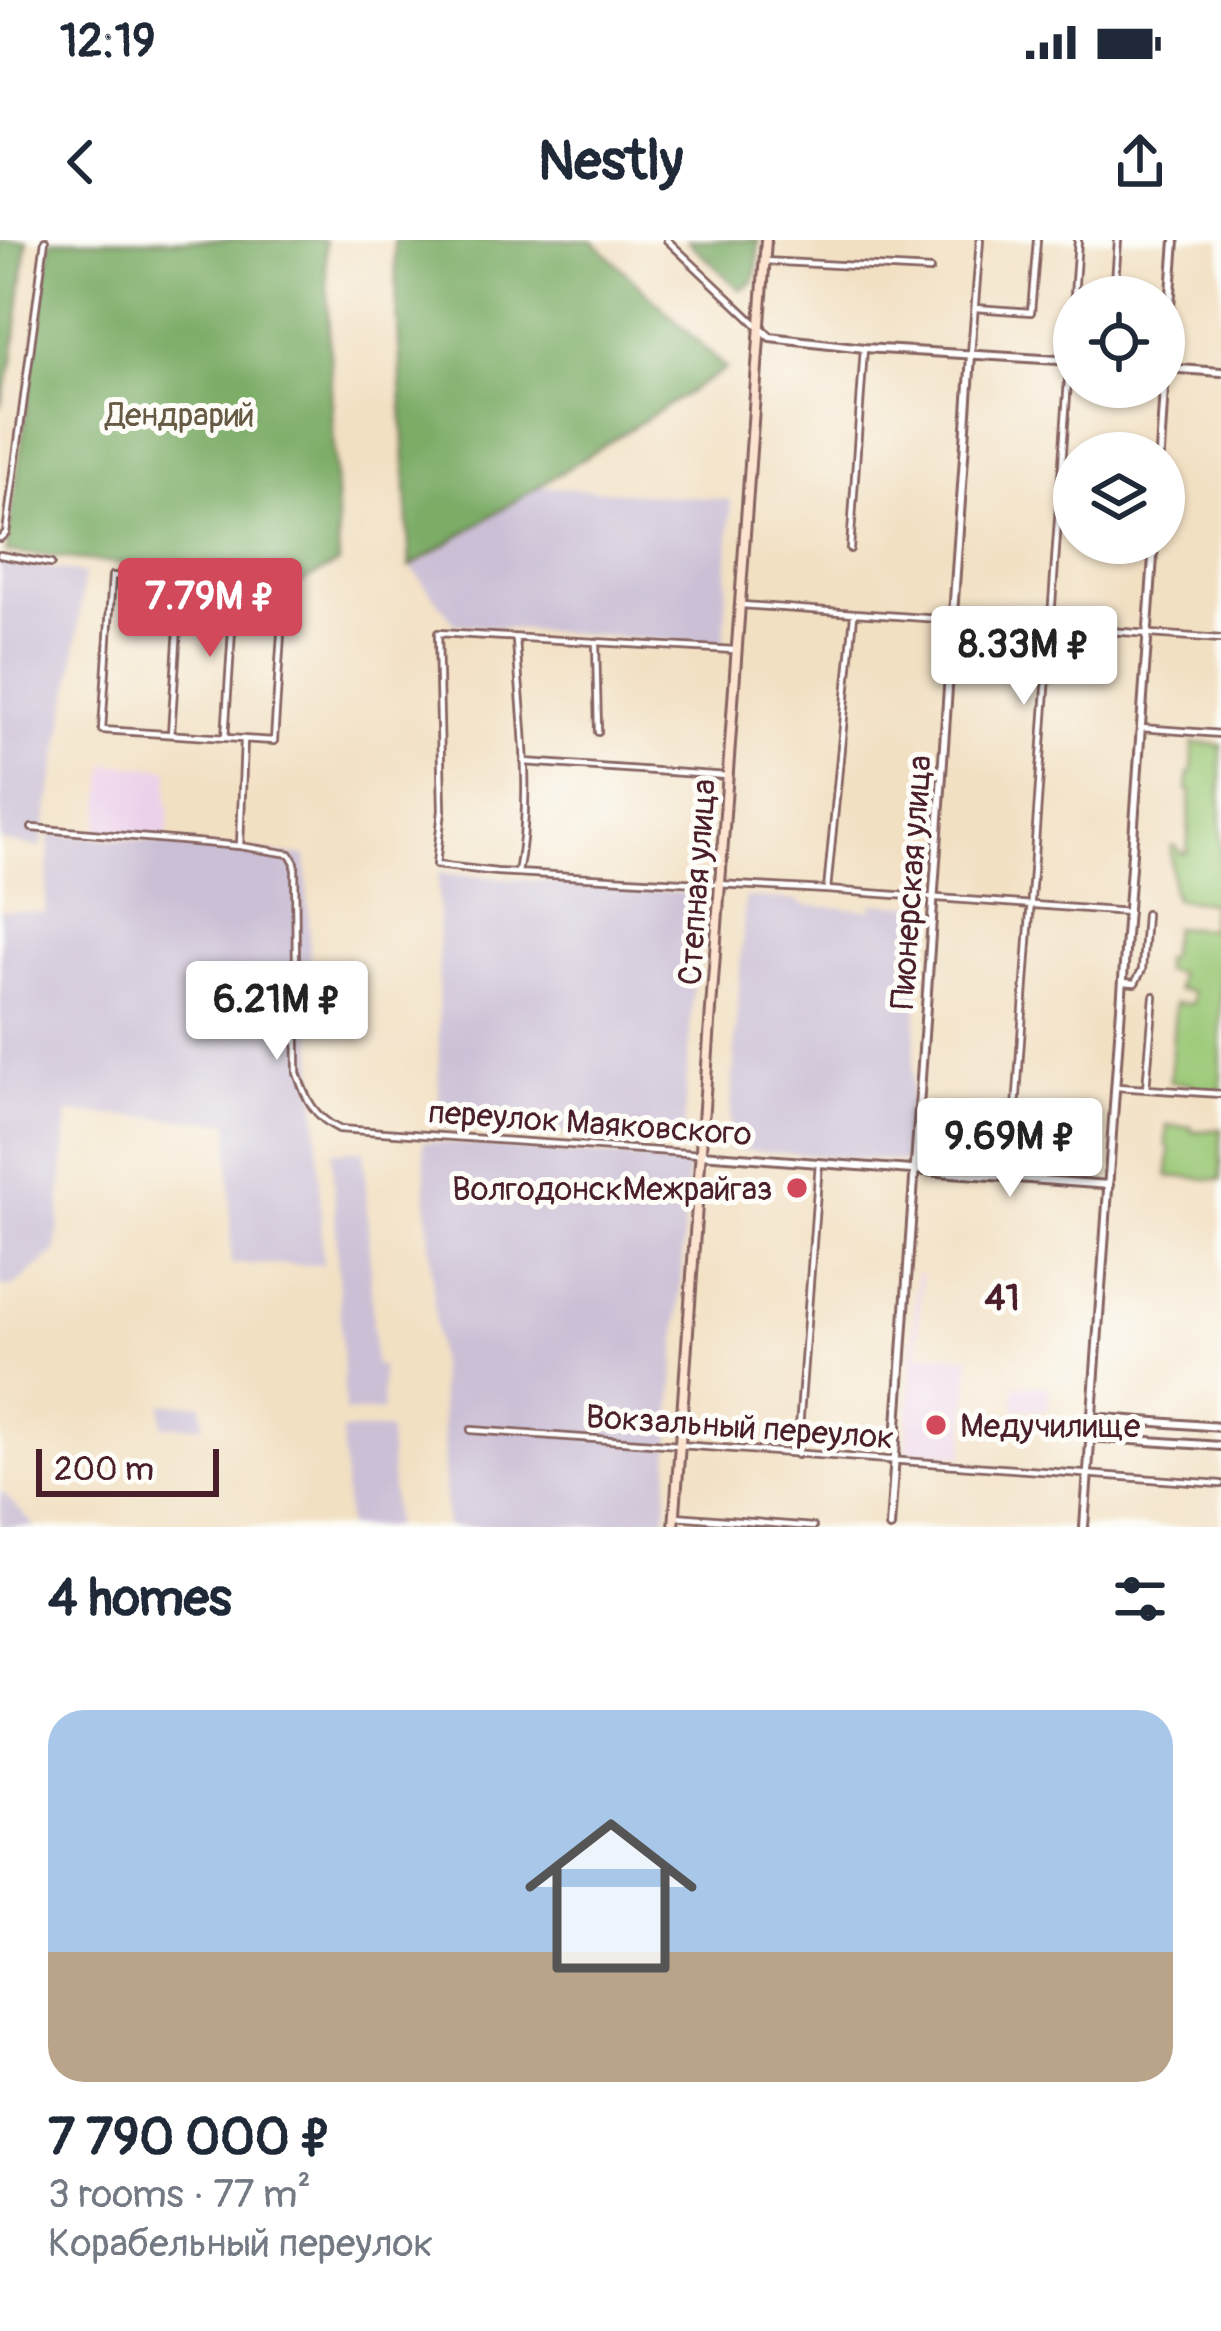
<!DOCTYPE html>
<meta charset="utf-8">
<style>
body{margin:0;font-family:Pangolin,sans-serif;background:#f6f6f7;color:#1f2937;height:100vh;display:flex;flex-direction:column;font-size:45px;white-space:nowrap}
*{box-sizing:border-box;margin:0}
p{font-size:39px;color:#747a83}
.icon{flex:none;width:66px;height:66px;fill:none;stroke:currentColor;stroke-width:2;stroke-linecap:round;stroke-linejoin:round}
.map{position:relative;height:1287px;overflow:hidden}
.details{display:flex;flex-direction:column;background:#fff;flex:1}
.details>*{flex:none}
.fabs{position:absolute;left:1053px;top:36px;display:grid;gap:24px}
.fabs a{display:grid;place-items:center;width:132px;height:132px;border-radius:50%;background:#fff;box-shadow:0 3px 9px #0004;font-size:60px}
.scale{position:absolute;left:36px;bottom:30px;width:183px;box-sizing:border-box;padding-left:12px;border:6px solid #4a1f2b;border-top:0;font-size:33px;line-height:42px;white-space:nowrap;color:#4a1f2b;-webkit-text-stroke:9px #fdfcf7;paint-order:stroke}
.price{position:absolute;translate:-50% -102px;padding:0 27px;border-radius:12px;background:#fff;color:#222;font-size:39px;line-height:78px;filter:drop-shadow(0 3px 6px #0008)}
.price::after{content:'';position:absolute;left:50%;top:72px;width:36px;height:27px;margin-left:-18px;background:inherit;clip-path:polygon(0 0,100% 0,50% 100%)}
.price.current{background:#d1495b;color:#fff}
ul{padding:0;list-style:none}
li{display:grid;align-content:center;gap:24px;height:636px;padding:0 48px}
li+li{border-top:3px solid #e0e1e3}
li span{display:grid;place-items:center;height:372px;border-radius:36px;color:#555}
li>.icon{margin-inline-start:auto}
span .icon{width:216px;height:216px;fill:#fffc;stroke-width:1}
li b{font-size:51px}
h2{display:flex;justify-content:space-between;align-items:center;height:144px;padding:0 48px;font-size:51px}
.status{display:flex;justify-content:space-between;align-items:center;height:84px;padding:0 60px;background:#fff;direction:ltr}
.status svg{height:33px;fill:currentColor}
header{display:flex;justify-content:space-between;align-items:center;height:156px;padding:0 48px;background:#fff;font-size:54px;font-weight:700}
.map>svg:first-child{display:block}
</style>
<div class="status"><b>12:19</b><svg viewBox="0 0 49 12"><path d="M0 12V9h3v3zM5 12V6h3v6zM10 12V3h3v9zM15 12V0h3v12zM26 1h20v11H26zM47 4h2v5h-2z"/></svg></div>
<header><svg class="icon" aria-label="back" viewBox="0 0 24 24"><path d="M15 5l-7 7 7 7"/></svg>Nestly<svg class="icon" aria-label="share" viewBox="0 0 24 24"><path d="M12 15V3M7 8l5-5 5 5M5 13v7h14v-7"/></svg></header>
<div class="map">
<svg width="1221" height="1287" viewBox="0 0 1221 1287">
<rect width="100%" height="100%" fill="#fdfcf7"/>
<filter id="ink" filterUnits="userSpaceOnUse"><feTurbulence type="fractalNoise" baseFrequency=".00833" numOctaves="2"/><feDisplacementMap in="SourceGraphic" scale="24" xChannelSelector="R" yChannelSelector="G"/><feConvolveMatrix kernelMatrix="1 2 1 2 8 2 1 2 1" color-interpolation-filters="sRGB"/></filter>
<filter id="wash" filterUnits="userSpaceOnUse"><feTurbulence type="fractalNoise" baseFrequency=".004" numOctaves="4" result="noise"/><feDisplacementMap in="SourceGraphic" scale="48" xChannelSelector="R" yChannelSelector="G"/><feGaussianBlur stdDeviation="2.7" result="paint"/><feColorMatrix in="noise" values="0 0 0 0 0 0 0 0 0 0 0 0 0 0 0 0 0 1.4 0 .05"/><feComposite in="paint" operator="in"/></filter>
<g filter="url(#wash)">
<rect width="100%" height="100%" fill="#f2e0c3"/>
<path fill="#ecd1ea" d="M106,524L169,529L167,563L170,569L167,598L98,592Z
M917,1034H922L917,1113L970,1116L964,1215L906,1211Z
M1015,1144L1049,1146L1048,1170L1014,1169Z"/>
<path fill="#cbbfd5" d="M542,246L731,260L724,405L455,384L412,328Z
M0,319L84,334L74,429L41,608L0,601Z
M50,593L306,616L323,1025L231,1024L229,882L68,873L57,1011L13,1047H0V670L45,673Z
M438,633L699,654L683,898L439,888Z
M745,657L800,661V665L871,670L873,663L924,666L907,922L728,909Z
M423,901L688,922L665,1287H446L443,1199Z
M364,910L375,1125L381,1126L383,1171L345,1173L332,911Z
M162,1164H202L203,1186H162Z
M342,1190H389L394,1287H347Z
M0,1250L36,1287H37H0Z"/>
<path fill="#9ac774" stroke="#727350" stroke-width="3" d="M1193,503L1221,505V850L1192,848V844L1170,842L1175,763L1192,764L1193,752L1177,750L1178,733L1163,731V719H1168L1173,687L1210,689L1212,663L1174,659L1175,653L1172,652L1171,606H1176L1180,613H1187L1191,551L1187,550L1189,533L1192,532Z
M1167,886L1191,887L1192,892L1221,889V940L1168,936L1170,909L1166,905Z"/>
<path fill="#7bac66" stroke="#626648" stroke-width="3" d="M0,0H27L13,121L0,167Z
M51,0H325L339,323L302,342L6,312Z
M394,0H592L726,129L410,327Z
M687,0H758C757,19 762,46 739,49Z"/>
</g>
<g filter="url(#ink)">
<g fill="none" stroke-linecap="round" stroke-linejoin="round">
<defs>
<path id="minor" d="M667,0L759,87
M764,21L930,30
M1114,57L1118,0
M975,68L1031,72L1037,0
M971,114L980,0
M0,298L6,293L45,0
M850,309L864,108
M0,315L51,324
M112,336L284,348L274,501L102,490Z
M742,365L1221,399
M516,400C521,476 533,558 518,633
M596,403L598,492
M734,410L438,393L442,570L436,625L497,632L827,650L1129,672
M1141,488L1221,494
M171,494L181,341
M225,498L235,344
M524,522L728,536
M32,588L240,606L290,614L295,623L297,833C306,859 314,877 339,889L701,914
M240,606L244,499
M827,650L854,375
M1124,742L1135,743L1142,730L1146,674
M1117,847L1221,854
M1146,849L1154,756
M1011,939L1078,0
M471,1190L1221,1244
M797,1215L819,923
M675,1276L813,1287"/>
<path id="tertiary" d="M760,88L770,97L864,108L1074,121
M1165,128L1221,132
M1164,146L1175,0
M1160,213L1164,147
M701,914L1109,945
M1090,1177L1221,1187
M1089,1197L1221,1206
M890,1287L971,115
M1084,1287L1154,303"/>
<path id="secondary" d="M674,1287L766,0"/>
</defs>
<use href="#minor" stroke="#856360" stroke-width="10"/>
<use href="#tertiary" stroke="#856360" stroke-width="12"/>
<use href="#secondary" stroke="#856360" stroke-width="14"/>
<use href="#minor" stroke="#fff" stroke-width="4.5"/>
<use href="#tertiary" stroke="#fff" stroke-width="6"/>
<use href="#secondary" stroke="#fde4d1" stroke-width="8"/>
</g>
</g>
<g fill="#d1495b" stroke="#fdfcf7" stroke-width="4.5">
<circle cx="797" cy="948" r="12"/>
<circle cx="936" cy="1185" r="12"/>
</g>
<g text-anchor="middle" stroke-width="10" stroke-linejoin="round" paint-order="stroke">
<g font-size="33" fill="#665a45" stroke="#fdfcf7">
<text x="180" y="186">Дендрарий</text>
</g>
<g font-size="33" fill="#4a1f2b" stroke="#fdfcf7">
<text transform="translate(696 642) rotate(-86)" y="12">Степная улица</text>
<text transform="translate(910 642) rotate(-86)" y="12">Пионерская улица</text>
<text transform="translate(590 882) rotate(4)" y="12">переулок Маяковского</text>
<text transform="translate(740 1186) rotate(4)" y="12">Вокзальный переулок</text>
</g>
<g font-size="33" fill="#4a1f2b" stroke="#fdfcf7" text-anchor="end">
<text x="773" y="960">ВолгодонскМежрайгаз</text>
<text x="960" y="1197" text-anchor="start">Медучилище</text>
</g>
<g font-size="36" font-weight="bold" fill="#4a1f2b" stroke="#fdfcf7">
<text x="1002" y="1070">41</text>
</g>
</g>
</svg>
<div class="fabs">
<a><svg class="icon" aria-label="locate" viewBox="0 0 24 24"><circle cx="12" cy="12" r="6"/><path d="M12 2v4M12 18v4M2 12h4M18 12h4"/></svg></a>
<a><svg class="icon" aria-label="layers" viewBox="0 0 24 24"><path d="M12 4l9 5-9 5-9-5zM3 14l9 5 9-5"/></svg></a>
</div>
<div class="scale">200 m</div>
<b class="price current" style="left:210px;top:420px">7.79M ₽</b>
<b class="price" style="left:1024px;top:468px">8.33M ₽</b>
<b class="price" style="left:277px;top:823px">6.21M ₽</b>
<b class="price" style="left:1010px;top:960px">9.69M ₽</b>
</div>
<section class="details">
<h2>4 homes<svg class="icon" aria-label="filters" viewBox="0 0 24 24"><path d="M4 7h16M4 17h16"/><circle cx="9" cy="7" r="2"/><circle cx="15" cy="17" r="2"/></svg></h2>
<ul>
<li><span style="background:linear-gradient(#a9c7e8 65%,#b9a48a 0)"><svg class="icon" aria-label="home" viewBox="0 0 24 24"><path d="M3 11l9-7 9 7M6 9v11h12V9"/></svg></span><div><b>7 790 000 ₽</b><p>3 rooms · 77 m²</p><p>Корабельный переулок</p></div></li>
</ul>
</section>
